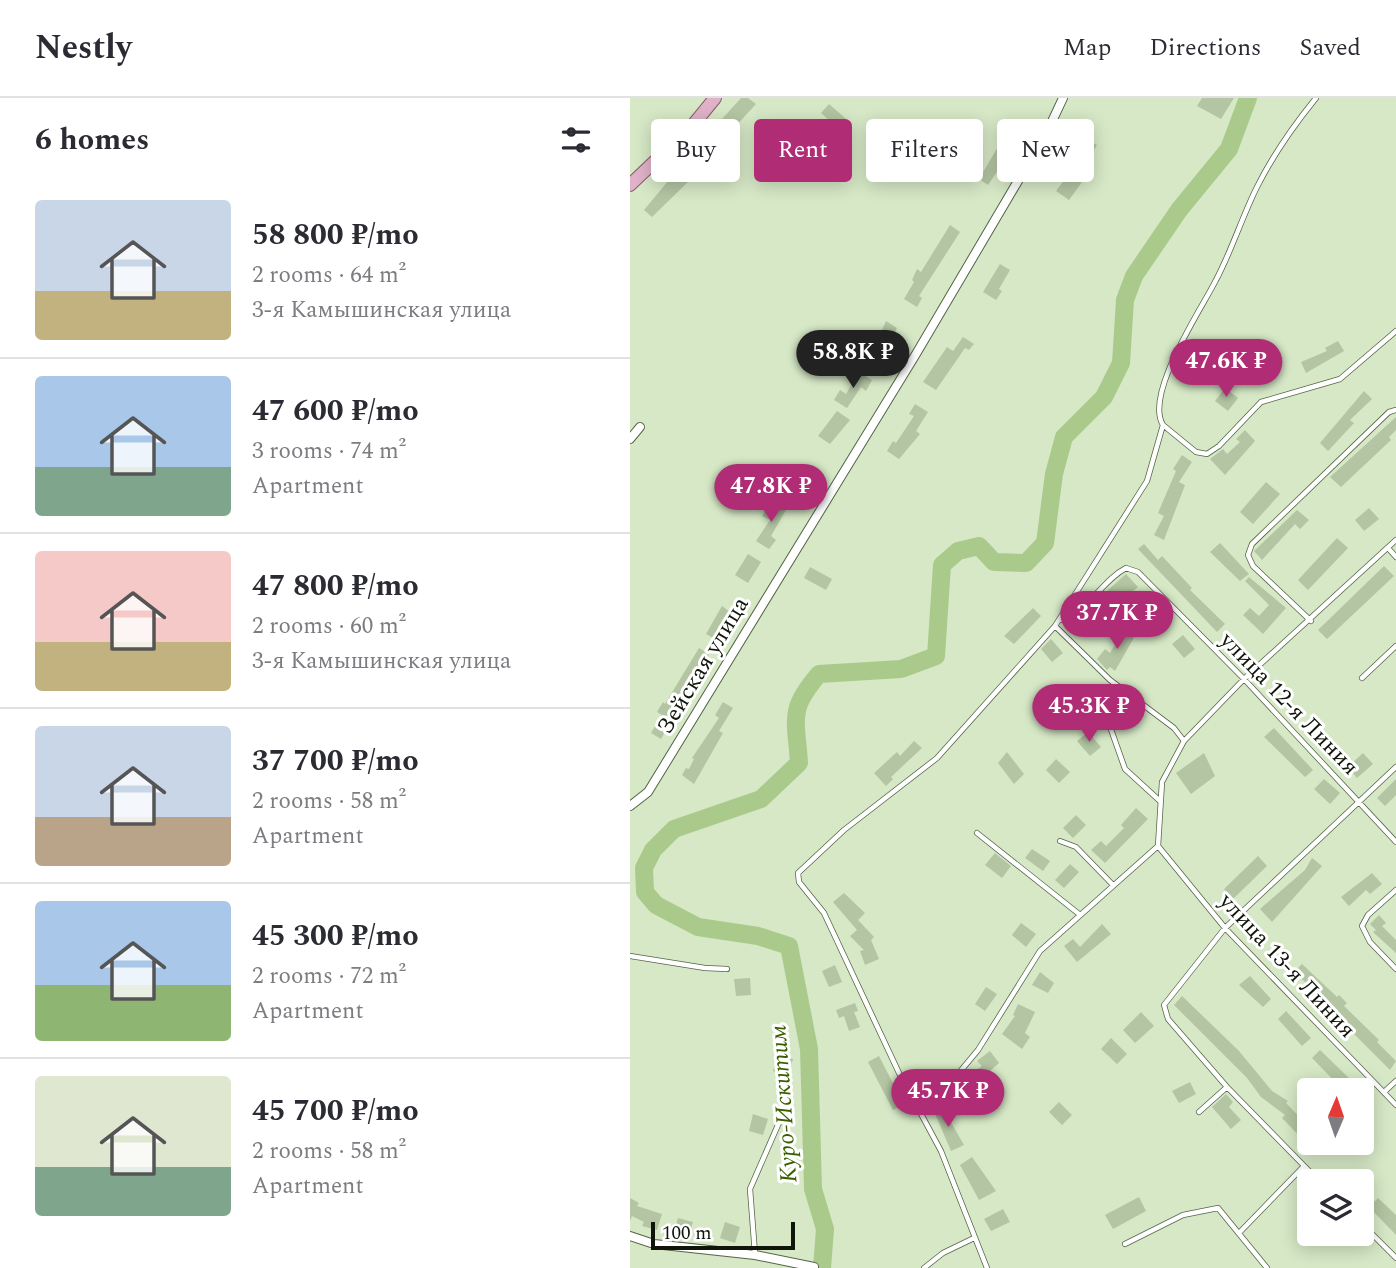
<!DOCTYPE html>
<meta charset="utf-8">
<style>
body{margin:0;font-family:Spectral,serif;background:#f2f2f3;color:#2b2b33;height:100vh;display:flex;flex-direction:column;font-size:26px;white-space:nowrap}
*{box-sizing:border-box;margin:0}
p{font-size:23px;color:#7c7c81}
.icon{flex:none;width:38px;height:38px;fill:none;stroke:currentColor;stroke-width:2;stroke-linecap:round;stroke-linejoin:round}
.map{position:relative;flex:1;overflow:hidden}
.sheet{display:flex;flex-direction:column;background:#fff;width:630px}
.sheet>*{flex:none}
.guide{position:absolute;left:21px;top:21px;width:639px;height:63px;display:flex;gap:14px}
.needle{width:46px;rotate:2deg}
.tools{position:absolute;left:667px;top:980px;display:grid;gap:14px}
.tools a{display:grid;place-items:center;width:77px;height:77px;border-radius:7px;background:#fff;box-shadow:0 4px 18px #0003;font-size:35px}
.scale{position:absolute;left:21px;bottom:18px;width:144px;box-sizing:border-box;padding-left:7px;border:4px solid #0f1509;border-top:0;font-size:19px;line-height:24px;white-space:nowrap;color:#0f1509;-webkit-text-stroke:5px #fff;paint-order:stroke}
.price{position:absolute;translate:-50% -60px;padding:0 16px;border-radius:24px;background:#b02d76;color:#fff;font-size:23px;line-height:46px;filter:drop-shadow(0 2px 4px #0008)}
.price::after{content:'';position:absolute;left:50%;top:42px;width:21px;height:16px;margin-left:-10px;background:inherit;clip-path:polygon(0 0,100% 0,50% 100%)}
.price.on{background:#222;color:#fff}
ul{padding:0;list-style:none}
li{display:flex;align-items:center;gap:21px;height:175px;padding:0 35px}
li+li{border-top:2px solid #e1e1e2}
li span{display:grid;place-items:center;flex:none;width:196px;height:140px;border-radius:7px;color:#555}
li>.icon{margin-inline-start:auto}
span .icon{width:84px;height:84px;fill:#fffc;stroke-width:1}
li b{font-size:30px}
h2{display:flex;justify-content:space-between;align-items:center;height:84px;padding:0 35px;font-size:30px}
.tag{padding:0 24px;border-radius:7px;background:#fff;box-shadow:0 4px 18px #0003;font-size:24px;line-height:63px}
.tag.on{background:#b02d76;color:#fff}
header{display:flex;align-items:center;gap:42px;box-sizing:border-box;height:98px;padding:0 35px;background:#fff;border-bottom:2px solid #e1e1e2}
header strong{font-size:33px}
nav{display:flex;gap:38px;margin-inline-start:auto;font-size:24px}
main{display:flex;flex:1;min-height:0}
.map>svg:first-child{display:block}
</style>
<header>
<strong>Nestly</strong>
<nav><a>Map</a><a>Directions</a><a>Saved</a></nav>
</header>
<main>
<section class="sheet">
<h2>6 homes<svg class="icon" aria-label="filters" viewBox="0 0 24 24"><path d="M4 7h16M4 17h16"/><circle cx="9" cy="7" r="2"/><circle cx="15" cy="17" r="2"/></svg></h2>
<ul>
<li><span style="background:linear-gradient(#c9d6e8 65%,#c2b280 0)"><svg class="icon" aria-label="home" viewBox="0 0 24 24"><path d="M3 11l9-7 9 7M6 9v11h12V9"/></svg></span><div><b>58 800 ₽/mo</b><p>2 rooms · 64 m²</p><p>3-я Камышинская улица</p></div></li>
<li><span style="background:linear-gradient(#a9c7e8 65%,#7fa58c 0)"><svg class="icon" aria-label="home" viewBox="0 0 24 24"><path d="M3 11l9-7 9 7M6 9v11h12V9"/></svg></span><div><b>47 600 ₽/mo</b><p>3 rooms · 74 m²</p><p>Apartment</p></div></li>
<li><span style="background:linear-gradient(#f6c9c9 65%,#c2b280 0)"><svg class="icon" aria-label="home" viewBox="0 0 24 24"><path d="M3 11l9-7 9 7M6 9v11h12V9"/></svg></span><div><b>47 800 ₽/mo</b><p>2 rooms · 60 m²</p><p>3-я Камышинская улица</p></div></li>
<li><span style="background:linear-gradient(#c9d6e8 65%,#b9a48a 0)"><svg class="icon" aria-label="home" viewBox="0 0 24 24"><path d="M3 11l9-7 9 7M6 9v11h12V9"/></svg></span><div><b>37 700 ₽/mo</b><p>2 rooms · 58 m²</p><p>Apartment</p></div></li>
<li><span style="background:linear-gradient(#a9c7e8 60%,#8fb573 0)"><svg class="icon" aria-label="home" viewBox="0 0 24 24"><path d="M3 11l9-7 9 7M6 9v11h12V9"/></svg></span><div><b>45 300 ₽/mo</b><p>2 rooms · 72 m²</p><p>Apartment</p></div></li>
<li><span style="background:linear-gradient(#dfe7d0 65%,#7fa58c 0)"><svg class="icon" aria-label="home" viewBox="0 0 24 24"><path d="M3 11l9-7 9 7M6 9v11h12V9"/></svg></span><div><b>45 700 ₽/mo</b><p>2 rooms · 58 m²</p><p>Apartment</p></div></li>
</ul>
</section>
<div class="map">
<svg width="766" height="1170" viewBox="0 0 766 1170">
<rect width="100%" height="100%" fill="#d6e8c6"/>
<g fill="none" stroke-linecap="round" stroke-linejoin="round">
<path stroke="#aaca8c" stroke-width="18" d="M192,1170L195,1131L183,1091L179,951L159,848L128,838L68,829L26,807L15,794L14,770L23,752L44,731L131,701L169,665C166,620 158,612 189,576L271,571L306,558L312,467L328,453L349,448L364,464L396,465L415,445L424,376L434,339L474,299L491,265L495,202L504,178L549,112L599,51L618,0"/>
</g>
<path fill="#b3c5a3" d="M111,0H118L126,6L103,31L91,22Z
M572,0H604L591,21L567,8Z
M199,6L222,26L215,35L206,28L192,44L186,39L200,23L191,15Z
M379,30L392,38L373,70L371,68L358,87L349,81Z
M82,31L94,42L74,64L62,54Z
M453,39L467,47L454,68L460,73L439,102L426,93L455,54L447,50Z
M48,71L60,82L22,119L14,112Z
M320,127L330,134L289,198L292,200L287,209L274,201L284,184L282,182L287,171L291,174Z
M370,166L380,172L369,191L372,193L366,202L353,194Z
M256,223L267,230L255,251L259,253L253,263L241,256Z
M333,239L344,246L339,252L335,250L306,292L293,284L317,249L323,253Z
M708,243L714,253L676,275L671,264L697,253L695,250Z
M229,274L242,282L236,293L231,289L217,310L204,302L210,292L216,296Z
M595,290L608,300L598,313L585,303Z
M734,293L742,301L720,322L724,325L698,353L690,345Z
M285,306L298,314L286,333L290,336L269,361L257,353L263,343L266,345L284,318L279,316Z
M207,313L220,322L200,346L188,338Z
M766,319V332L759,339L761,342L711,389L700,379Z
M615,332L625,343L595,377L580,361L593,351L597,356L610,344L606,341Z
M552,357L562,364L549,384L555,387L534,442L524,437L534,418L528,415L546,373L543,371Z
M173,366L183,372L168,400L154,393Z
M636,384L650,396L623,426L610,414Z
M141,403L156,412L141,438L146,442L139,451L126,443L140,422L132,418Z
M739,410L749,421L734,433L725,422Z
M667,412L679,422L670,431L665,426L632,462L624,453Z
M707,440L718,450L678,492L668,482Z
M590,445L619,476L610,483L580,454Z
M514,446L528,462L532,458L562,490L560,492L595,526L587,534L508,451Z
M118,456L131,464L118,485L105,477Z
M754,468L764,478L697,541L688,532Z
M180,469L202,481L196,492L174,480Z
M496,476L508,489L480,511L469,500Z
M619,479L656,510L633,536L613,517L620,510L629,518L639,507L615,483Z
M528,506L541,520L530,530L517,516Z
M92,508L100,514L85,541L76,536Z
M403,510L411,518L384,546L374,538Z
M495,530L506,536L485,573L480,569L477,572L467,561L475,551L480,555Z
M553,537L565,551L554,560L542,546Z
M421,541L433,555L422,564L411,551Z
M69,550L79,556L31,641L21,635L32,617L27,614L33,604L35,606Z
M93,604L103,610L89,633L93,635L64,686L52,677L56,670L59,671L64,661L62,660L89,620L85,617Z
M644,630L683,672L675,679L634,639Z
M458,634L471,649L460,658L447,643Z
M284,643L292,650L261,679L263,681L256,688L244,675L267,654L270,658Z
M377,654L394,676L384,686L368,665Z
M574,655L585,678L561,696L546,675Z
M733,655L743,666L727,680L718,669Z
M426,661L440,674L429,685L416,672Z
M694,681L710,695L700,706L684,691Z
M766,681V697L755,708L747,700Z
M506,710L518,721L475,765L461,752L471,743L476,748L494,730L491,727Z
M446,717L456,727L443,740L433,730Z
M402,751L420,763L413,773L395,760Z
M365,755L381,768L372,780L355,767Z
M628,758L637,768L603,801L594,791Z
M682,760L692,768L642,824L630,811L675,772Z
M440,766L449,774L434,790L425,782Z
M742,775L752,786L740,796L736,792L719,808L711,799Z
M214,795L235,815L228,822L244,839L241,842L249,861L235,867L230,853L234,852L220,838L227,832L203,804Z
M749,817L756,825L752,828L766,842V855L743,834L746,832L740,826Z
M391,825L406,836L396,849L382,837Z
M472,826L481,836L447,864L434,848L443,841L450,849Z
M672,866L707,899L709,897L717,905L714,908L749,942L747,944L766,963L760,972L714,926L717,923L691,896L689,897L664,874Z
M205,867L212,884L199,889L192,873Z
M410,874L424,885L418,895L402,887Z
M620,878L641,901L633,909L609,887Z
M120,880L121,897L106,898L104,881Z
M356,889L367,896L355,913L345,906Z
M552,898L609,953L642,993L658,1003L656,1005L679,1029V1048L652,1020L655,1017L631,999L617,980L544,907Z
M225,905L228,913L224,914L230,929L219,933L214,918L209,920L206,912Z
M388,906L405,914L395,935L400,939L392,951L372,936L385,918L383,917Z
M656,913L681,940L672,948L648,921Z
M511,914L524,928L505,945L493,932Z
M481,940L497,956L487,966L471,951Z
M690,952L722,983L726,980L744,1001L732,1012V992H713L682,960Z
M360,953L369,965L339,992L332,982L352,968L347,963Z
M148,957L163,961L158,978L143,973Z
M249,958L274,1007L263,1012L238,964Z
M560,984L566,996L549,1005L542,993Z
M596,996L603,1004L599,1009L611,1022L601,1031L582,1009Z
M429,1004L442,1017L432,1027L419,1014Z
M311,1007L334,1047L321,1053L303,1011Z
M123,1016L138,1021L133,1037L119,1033Z
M342,1059L366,1093L349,1102L330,1067Z
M509,1099L516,1113L483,1131L475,1117Z
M0,1100L9,1105L7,1108L32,1116L27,1132L12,1128L14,1124L2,1118L0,1123Z
M748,1100L766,1117V1137L739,1109Z
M373,1111L380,1124L361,1133L354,1121Z
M48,1120L63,1124L58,1140L43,1136Z
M95,1124L110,1129L105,1145L90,1140Z"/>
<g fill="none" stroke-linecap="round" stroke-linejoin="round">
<defs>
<path id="service" d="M533,327L566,354L577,356L589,348L631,304L710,281L766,233
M758,450L766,459
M430,522C459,514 471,483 496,470L508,474L614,581L766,744
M681,523L623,468L618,457L622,446L759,314L766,312
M425,528L480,582L544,630L554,643
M732,580L766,548
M478,623L495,671L530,703
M347,735L449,816
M430,743L446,749L483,787
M528,748L532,684L554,643L614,581L766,442
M528,748L595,830L766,1007
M766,792L738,817L732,828L740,844L766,871
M0,858L75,870L97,871
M754,994L766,983
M290,1012L323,982L348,952L410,853L528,748
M569,1014L597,989
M689,1083L597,989L538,921L534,907L595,830L766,669
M732,1126L766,1160
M609,1135L674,1068
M495,1146L553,1117L588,1110L637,1170
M125,1156L120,1091L158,1004
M294,1170L313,1155L344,1140
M357,1170L311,1053L269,975L194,815L169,784L168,775L214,732L307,660L425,528L517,383L533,327C514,296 571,212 586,182C602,152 612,119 627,89C643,57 664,27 686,0"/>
<path id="minor" d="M0,341L10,329
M0,708L18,694L286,256L418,32L433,0
M0,1138L24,1146L125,1157L184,1169"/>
<path id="primary" d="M0,87L63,27L85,0"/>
</defs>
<use href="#service" stroke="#546446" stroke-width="6"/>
<use href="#minor" stroke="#546446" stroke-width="10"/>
<use href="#primary" stroke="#895a6c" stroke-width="14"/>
<use href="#service" stroke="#fff" stroke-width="4.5"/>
<use href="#minor" stroke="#fff" stroke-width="8"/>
<use href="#primary" stroke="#dfb2c7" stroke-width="12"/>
</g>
<g text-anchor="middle" stroke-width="6" stroke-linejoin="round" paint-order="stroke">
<g font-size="23" fill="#0f1509" stroke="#fff">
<text transform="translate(72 567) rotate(-59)" y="8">Зейская улица</text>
<text transform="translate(660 605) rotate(46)" y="8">улица 12-я Линия</text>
<text transform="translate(658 867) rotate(47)" y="8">улица 13-я Линия</text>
</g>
<g font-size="24" font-style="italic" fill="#3b5f00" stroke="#fff">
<text transform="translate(153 1006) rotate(-94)" y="8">Куро-Искитим</text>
</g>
</g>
</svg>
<div class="tools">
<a><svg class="needle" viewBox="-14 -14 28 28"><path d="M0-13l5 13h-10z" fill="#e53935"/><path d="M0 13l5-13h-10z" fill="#7c7c81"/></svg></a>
<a><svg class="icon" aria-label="layers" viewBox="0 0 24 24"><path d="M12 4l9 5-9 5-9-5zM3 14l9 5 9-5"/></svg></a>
</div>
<div class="scale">100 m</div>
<b class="price on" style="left:223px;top:292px">58.8K ₽</b>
<b class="price" style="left:596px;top:301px">47.6K ₽</b>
<b class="price" style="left:141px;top:426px">47.8K ₽</b>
<b class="price" style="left:487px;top:553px">37.7K ₽</b>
<b class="price" style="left:459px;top:646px">45.3K ₽</b>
<b class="price" style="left:318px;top:1031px">45.7K ₽</b>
<div class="guide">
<a class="tag">Buy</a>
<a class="tag on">Rent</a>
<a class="tag">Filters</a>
<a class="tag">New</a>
</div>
</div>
</main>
